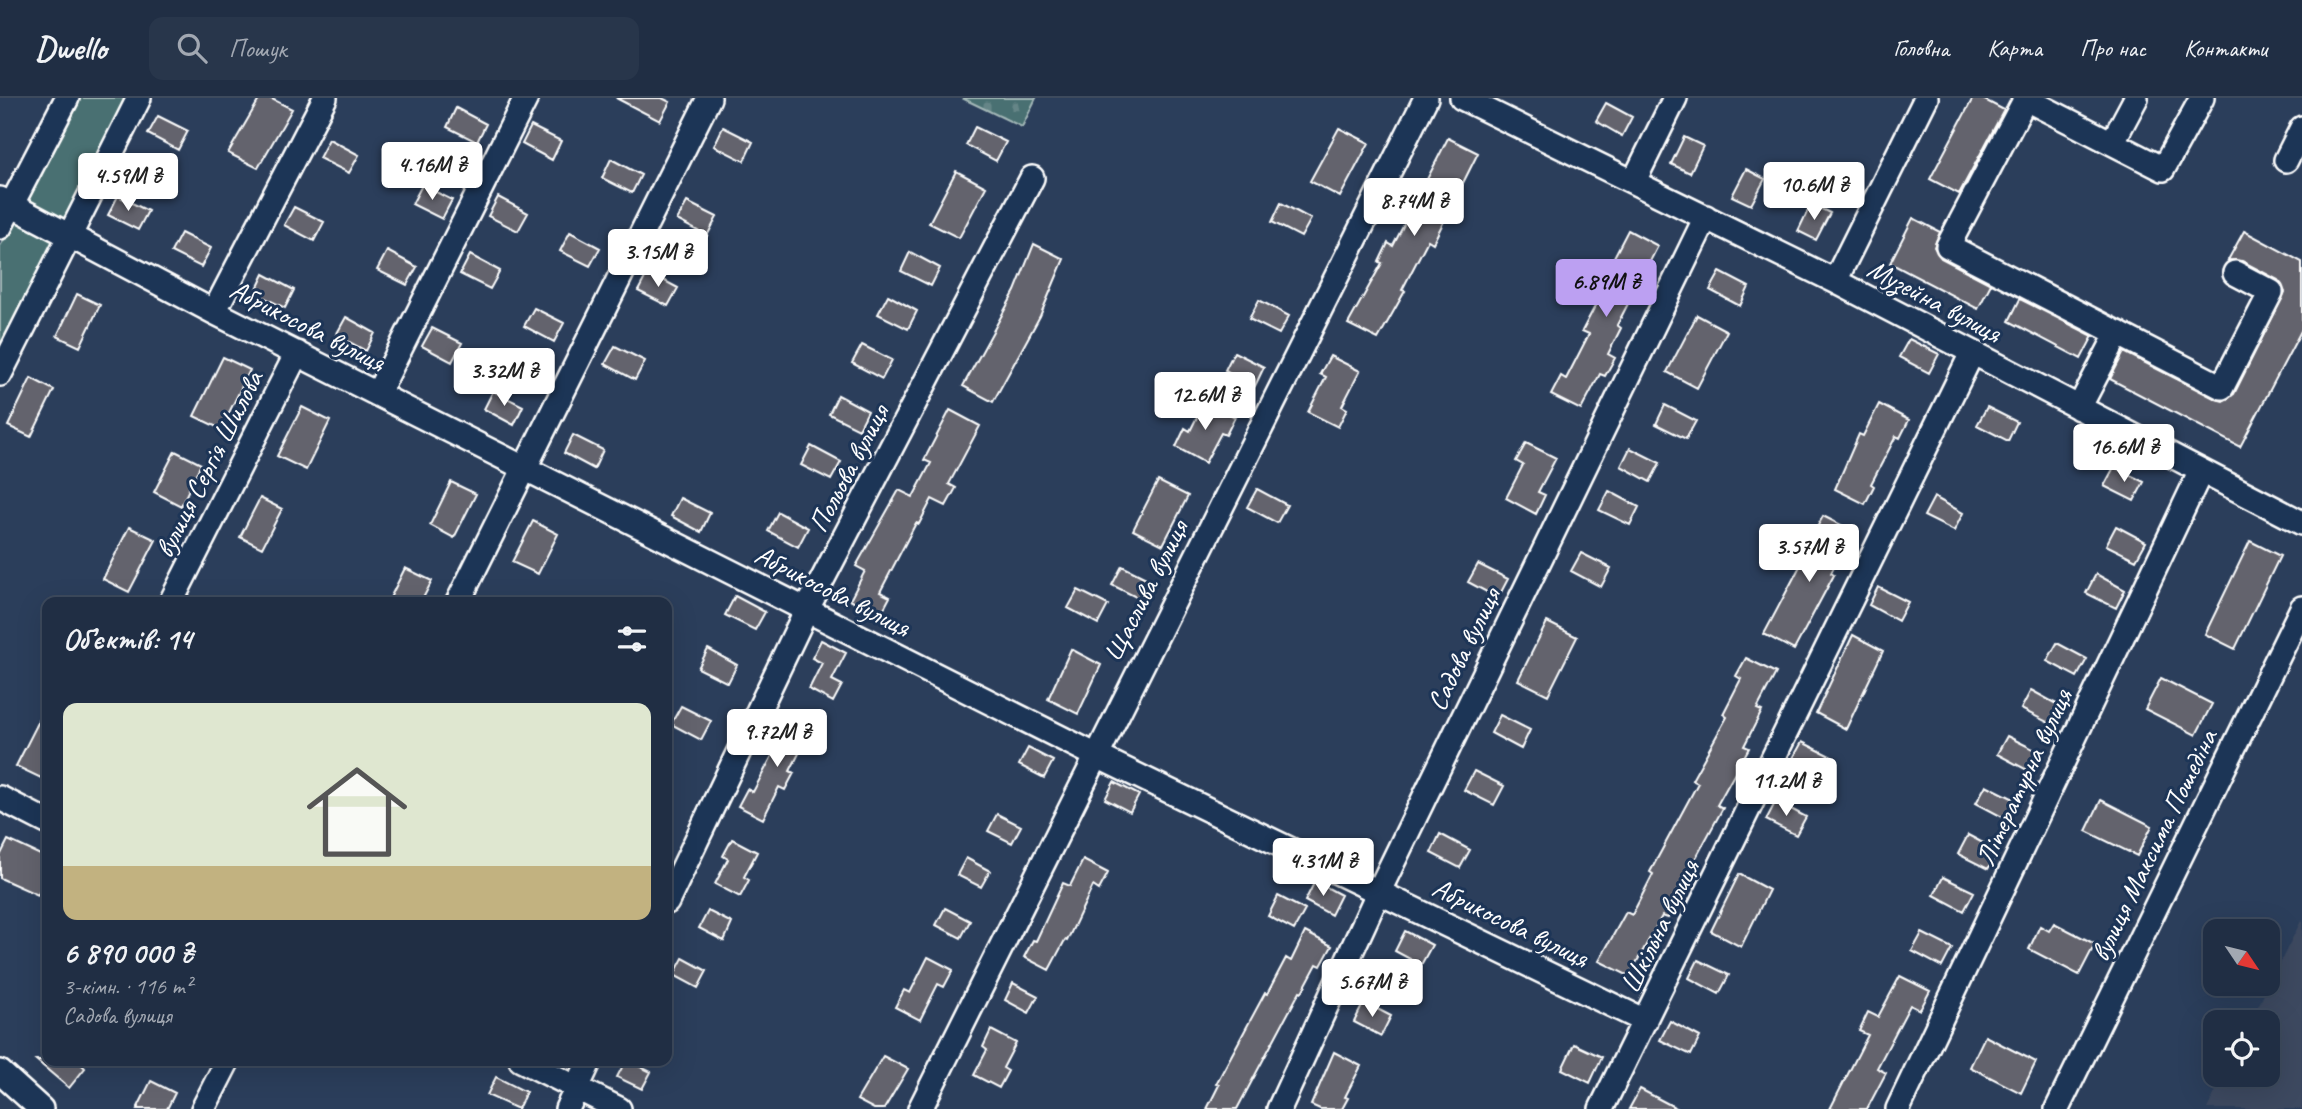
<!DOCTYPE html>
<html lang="uk">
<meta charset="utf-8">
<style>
body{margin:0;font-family:Caveat,sans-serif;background:#28364b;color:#f1f3f6;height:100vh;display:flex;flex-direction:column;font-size:26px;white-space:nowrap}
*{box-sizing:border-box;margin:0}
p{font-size:23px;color:#a2a8b2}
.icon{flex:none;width:38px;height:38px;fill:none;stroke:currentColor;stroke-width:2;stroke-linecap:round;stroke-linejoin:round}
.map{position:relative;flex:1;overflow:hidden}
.panel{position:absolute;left:42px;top:499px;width:630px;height:469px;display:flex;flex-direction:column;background:#202e44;border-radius:14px;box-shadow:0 7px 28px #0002,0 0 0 2px #3d4a5d}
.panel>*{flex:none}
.needle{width:46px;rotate:125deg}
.tools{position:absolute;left:2203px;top:821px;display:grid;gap:14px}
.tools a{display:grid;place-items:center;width:77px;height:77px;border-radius:14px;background:#202e44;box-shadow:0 7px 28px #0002,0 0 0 2px #3d4a5d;font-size:35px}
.price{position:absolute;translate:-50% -60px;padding:0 16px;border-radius:7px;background:#fff;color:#222;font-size:23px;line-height:46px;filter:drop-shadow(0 2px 4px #0008)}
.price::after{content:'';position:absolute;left:50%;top:42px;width:21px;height:16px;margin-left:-10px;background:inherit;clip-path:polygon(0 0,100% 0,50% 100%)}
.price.current{background:#bca0f2;color:#111}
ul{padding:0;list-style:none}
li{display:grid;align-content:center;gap:14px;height:371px;padding:0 21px}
li span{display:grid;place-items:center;height:217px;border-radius:14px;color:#555}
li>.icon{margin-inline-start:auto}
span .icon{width:126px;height:126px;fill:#fffc;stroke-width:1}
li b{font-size:30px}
h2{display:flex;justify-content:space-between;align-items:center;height:84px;padding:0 21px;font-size:30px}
header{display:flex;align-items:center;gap:42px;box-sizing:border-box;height:98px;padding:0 35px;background:#202e44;border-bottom:2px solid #3d4a5d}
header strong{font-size:33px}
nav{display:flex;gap:38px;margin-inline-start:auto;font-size:24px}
.search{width:490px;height:63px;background:#28364b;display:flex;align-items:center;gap:18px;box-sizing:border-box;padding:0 24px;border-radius:14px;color:#a2a8b2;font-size:26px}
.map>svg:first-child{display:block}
</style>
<header>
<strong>Dwello</strong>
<div class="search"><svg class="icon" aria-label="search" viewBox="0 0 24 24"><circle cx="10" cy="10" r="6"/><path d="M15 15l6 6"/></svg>Пошук</div>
<nav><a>Головна</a><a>Карта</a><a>Про нас</a><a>Контакти</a></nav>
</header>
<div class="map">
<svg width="2302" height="1011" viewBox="0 0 2302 1011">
<defs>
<pattern id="cemetery-stones" width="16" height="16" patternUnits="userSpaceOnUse" patternTransform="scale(1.75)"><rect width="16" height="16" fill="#4a7072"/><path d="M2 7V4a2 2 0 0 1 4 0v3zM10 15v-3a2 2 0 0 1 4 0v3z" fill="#658587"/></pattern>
</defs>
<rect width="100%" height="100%" fill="#2b3e5b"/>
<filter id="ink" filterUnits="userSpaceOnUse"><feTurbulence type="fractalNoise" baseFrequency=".0143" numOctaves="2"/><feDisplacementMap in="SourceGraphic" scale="14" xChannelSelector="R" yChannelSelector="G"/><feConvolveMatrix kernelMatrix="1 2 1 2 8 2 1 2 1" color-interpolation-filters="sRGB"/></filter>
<g filter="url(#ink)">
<path fill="#3c4960" d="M2302,821V1011H2207L2224,977L2268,976V924H2250Z"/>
<path fill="url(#cemetery-stones)" stroke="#a4b8b8" stroke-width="2" d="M962,0H1036L1022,29Z"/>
<path fill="#4a7072" stroke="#a4b8b8" stroke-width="2" d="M77,0H131L68,120L62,122L30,109L27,99Z
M16,124H24L53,139L55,144L0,255V148Z"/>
<path fill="#63646d" stroke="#fff" stroke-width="2" d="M260,0H270L292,11L258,70L228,55Z
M616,0H662L670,4L660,23Z
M1973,0H1981L2004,12L1959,96L1930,81Z
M1606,5L1632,19L1622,38L1596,23Z
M456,10L486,26L477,44L447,29Z
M158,18L188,33L178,52L148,36Z
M531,28L561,43L552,62L522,46Z
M723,29L753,44L744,63L714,48Z
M975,29L1006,44L996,63L966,47Z
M1339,30L1369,45L1340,99L1310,83Z
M1684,39L1703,48L1690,75L1671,66Z
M1448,40L1478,55L1433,145L1428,142L1402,192L1405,193L1378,241L1348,226L1382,165L1379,164L1388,145L1393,148Z
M329,41L359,57L349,75L319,60Z
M611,61L641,77L632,95L602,80Z
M1746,71L1765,81L1751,107L1732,98Z
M956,73L986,89L959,140L929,125Z
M422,87L452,102L442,121L412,106Z
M118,98L148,113L138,132L108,117Z
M498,99L528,115L518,133L488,118Z
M687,104L717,119L707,138L677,122Z
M1281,105L1311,121L1301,139L1272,124Z
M1811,106L1830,115L1816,142L1798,133Z
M294,109L324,124L314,143L284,127Z
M1913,120L1940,134L1934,149L1941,160L1991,186L1978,211L1890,165Z
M1628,132L1658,148L1617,227L1621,230L1608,256L1615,260L1605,278L1600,276L1581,312L1551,297L1561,278L1566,281L1589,236L1582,233L1602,195L1597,192Z
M2244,133L2302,164V231L2240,349L2110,281L2124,254L2216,301L2223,303L2234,296L2285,194L2278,182L2242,163L2228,162Z
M570,134L600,150L590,168L560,153Z
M181,135L211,150L201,169L171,154Z
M1034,146L1064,161L1040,218L993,304L963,288L1015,193Z
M387,153L417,169L407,187L377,172Z
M910,154L940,170L931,188L901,173Z
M470,157L500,173L490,191L460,176Z
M648,174L678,190L668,208L638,193Z
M1720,174L1749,189L1740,208L1710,192Z
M264,176L294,192L285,210L255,195Z
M77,196L100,207L80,249L57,238Z
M888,197L917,213L908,231L878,216Z
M2020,201L2093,238L2081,261L2009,223Z
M1259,202L1289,218L1279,236L1249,221Z
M534,210L564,225L554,244L524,228Z
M1697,217L1727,233L1697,290L1667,274Z
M346,219L375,235L366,253L336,237Z
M432,230L462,245L452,264L422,248Z
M1909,241L1939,256L1929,275L1899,259Z
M862,247L892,262L882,281L852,265Z
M615,248L645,263L635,282L605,266Z
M1234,254L1264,269L1255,288L1225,272Z
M1330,258L1360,273L1342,308L1347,311L1338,329L1308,314L1326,279L1320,276Z
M223,259L250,272L221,331L194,318Z
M31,280L54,292L31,339L8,328Z
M493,293L523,308L514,327L484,311Z
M838,297L868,313L859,331L829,316Z
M1205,303L1235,319L1226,337L1221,335L1205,365L1176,349L1185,330L1190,333Z
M1879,306L1909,322L1900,340L1896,338L1871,386L1874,388L1865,406L1835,391L1859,336L1863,338Z
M1665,307L1696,323L1686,341L1656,326Z
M302,309L330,323L306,372L277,358Z
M1987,309L2017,324L2008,343L1977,327Z
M950,312L980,328L949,386L956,390L946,408L932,401L919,426L916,425L880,494L890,499L880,518L850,502L865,473L856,468L899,392L913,399L931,365L924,362Z
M573,337L603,352L594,371L564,355Z
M1526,345L1556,360L1538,394L1545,397L1536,416L1506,400L1523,367L1516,363Z
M811,348L841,364L831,382L801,367Z
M1630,350L1660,365L1650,384L1621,368Z
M175,353L201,366L181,408L154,394Z
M2114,369L2144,384L2134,403L2104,388Z
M1158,383L1188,398L1163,447L1133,432Z
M451,384L476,396L454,440L430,427Z
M1257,391L1287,407L1277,425L1247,409Z
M1609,393L1639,409L1630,427L1599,412Z
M1934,399L1963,415L1954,433L1924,418Z
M260,400L282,411L262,450L240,439Z
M680,400L710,415L701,434L671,418Z
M778,414L808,430L798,449L768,433Z
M1823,418L1853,433L1831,475L1834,477L1794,552L1764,536L1816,438L1813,437Z
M533,423L558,436L538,476L512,464Z
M2116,428L2146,444L2136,462L2106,447Z
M129,429L156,442L129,494L103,481Z
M2250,443L2280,458L2235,551L2205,536Z
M1581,455L1611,470L1601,489L1571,473Z
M1478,466L1508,481L1498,500L1468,484Z
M1122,468L1152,483L1142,502L1112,487Z
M405,470L432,483L421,504H388Z
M2096,476L2125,492L2116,510L2086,495Z
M1878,489L1908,504L1898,523L1869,507Z
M1078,492L1108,507L1098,526L1068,510Z
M735,498L765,514L755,532L725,517Z
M1547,524L1577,539L1548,597L1518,582Z
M1853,537L1883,553L1846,631L1816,615Z
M821,542L846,555L832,582L842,587L833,604L809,591L822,565L812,560Z
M2057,545L2087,561L2077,579L2047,563Z
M708,551L737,567L728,585L698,570Z
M1071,551L1101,567L1078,616L1048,601Z
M1746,560L1776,575L1757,611L1762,613L1744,648L1749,650L1717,707L1723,710L1674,800L1678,802L1668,820L1662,818L1629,878L1599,863L1626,814L1632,817L1653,776L1650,774L1698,685L1692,682L1727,619L1723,616L1741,581L1736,578Z
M2161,580L2212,606L2196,637L2145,611Z
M2031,592L2060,608L2051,626L2021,611Z
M47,607V669L41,680L16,668Z
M681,608L711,623L701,642L671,626Z
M1500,617L1530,632L1521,651L1491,635Z
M786,619L811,632L790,673L794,675L785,692L779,689L763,721L738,708L747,691L753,694L782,639L777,636Z
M2007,638L2037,653L2027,672L1997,656Z
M1802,644L1832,659L1822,678L1792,662Z
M1028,650L1053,663L1044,680L1019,667Z
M1474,673L1504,688L1494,707L1464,692Z
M1114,684L1139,697L1130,714L1105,701Z
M1986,687L2016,702L2006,721L1976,705Z
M2101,702L2152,728L2137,758L2086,733Z
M1776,703L1806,719L1796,737L1766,722Z
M997,716L1021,728L1012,745L988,733Z
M1440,736L1470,752L1460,770L1431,755Z
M1968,737L1998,753L1988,771L1958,756Z
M732,741L757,754L744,779L749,782L740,799L715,786L728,761L723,758Z
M8,742L47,760V777L38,797L0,780V758Z
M966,760L990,773L981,789L957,777Z
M1083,762L1108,775L1099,792L1093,788L1067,843L1065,842L1049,872L1024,859L1033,842L1036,843L1063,785L1070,788Z
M1739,776L1769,792L1741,849L1711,833Z
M1943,779L1974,794L1964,813L1934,797Z
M1315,783L1341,797L1331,817L1305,803Z
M1278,798L1305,812L1294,832L1268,818Z
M945,810L970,823L961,840L936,827Z
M708,813L732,825L724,843L699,830Z
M2054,825L2095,846L2079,877L2029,851L2040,828L2049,833Z
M1405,833L1432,847L1421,867L1395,853Z
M1305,834L1332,848L1321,868L1317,866L1302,894L1300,893L1237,1011H1207L1219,987L1216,986L1265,895L1267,896L1286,860L1291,863Z
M1922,835L1952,850L1942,869L1912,853Z
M928,859L953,872L944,889L938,886L920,922L895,909L904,892L910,895Z
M683,860L707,873L698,890L674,877Z
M1698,862L1729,877L1719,896L1689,880Z
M1900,878L1930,893L1920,912L1910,907L1877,970L1886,975L1867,1011H1830L1868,937L1859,933L1868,914L1878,919Z
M1013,885L1038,898L1029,915L1005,902Z
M1364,904L1391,918L1381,938L1354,924Z
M1670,923L1700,939L1691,957L1660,942Z
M991,932L1016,945L1003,970L1008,973L999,990L974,977L987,952L983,949Z
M1985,938L2036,964L2021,995L1970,969Z
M1574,946L1602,959L1590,985L1562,971Z
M1334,954L1361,968L1345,999L1348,1000L1342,1011H1320L1311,1007Z
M883,958L908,971L884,1011H874L857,1002Z
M36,962H77L85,970L69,990Z
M626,962L651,974L642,991L617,979Z
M496,979L526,994L518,1011L487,997Z
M151,983L175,995L167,1011H137Z
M1640,991L1678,1011H1629Z"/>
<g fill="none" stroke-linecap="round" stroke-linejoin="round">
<defs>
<path id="minor" d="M1462,0L1835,183L2302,425
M2024,0L2163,71L2202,0
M2026,0L1948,148L2222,289L2271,194L2235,175
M2112,45L2136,0
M2286,62L2302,30
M1634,83L1675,0
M0,101L214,214L1095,657L1645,923
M0,129L67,0
M1835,183L1926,0
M214,214L325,0
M0,276L139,0
M378,295L526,0
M2079,310L2118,235
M171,504L297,255
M458,504L709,0
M0,700L47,724
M667,804L807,511L1032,80
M521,962L619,1011
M0,974L41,1011
M203,1011L228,962
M567,1011L590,962
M920,1011L1426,0
M1279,1011L1379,793L1706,119
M1601,1011L1972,255
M1898,1011L2201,373
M2057,1011L2302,510"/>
</defs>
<use href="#minor" stroke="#fff" stroke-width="28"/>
<use href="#minor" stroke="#1d3557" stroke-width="23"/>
</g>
</g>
<g text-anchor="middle" stroke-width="6" stroke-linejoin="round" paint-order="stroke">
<g font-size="28" fill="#fff" stroke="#1d3557">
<text transform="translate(1935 202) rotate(28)" y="10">Музейна вулиця</text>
<text transform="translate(308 227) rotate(27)" y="10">Абрикосова вулиця</text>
<text transform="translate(208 366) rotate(-63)" y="10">вулиця Сергія Шилова</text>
<text transform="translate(848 370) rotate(-62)" y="10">Польова вулиця</text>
<text transform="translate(833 492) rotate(27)" y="10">Абрикосова вулиця</text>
<text transform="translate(1145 492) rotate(-63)" y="10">Щаслива вулиця</text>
<text transform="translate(1463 551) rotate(-64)" y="10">Садова вулиця</text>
<text transform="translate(2023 679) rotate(-65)" y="10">Літературна вулиця</text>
<text transform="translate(2153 747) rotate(-64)" y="10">вулиця Максима Пошедіна</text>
<text transform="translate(1511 824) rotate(26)" y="10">Абрикосова вулиця</text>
<text transform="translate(1659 828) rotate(-64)" y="10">Шкільна вулиця</text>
</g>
</g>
</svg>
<div class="tools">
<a><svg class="needle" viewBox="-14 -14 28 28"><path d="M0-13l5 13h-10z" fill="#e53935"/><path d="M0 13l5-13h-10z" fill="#a2a8b2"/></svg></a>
<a><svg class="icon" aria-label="locate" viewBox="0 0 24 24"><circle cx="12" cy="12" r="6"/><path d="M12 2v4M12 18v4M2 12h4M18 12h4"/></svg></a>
</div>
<b class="price" style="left:432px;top:104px">4.16M ₴</b>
<b class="price" style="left:128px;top:115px">4.59M ₴</b>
<b class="price" style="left:1814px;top:124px">10.6M ₴</b>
<b class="price" style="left:1414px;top:140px">8.74M ₴</b>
<b class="price" style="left:658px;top:191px">3.15M ₴</b>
<b class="price current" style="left:1606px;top:221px">6.89M ₴</b>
<b class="price" style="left:504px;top:310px">3.32M ₴</b>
<b class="price" style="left:1205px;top:334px">12.6M ₴</b>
<b class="price" style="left:2124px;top:386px">16.6M ₴</b>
<b class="price" style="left:1809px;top:486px">3.57M ₴</b>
<b class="price" style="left:777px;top:671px">9.72M ₴</b>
<b class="price" style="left:1786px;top:720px">11.2M ₴</b>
<b class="price" style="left:1323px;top:800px">4.31M ₴</b>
<b class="price" style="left:1372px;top:921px">5.67M ₴</b>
<section class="panel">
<h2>Об’єктів: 14<svg class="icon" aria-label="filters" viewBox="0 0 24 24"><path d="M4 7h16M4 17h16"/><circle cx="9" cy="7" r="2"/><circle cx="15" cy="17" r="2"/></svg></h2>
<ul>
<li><span style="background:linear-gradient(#dfe7d0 75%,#c2b280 0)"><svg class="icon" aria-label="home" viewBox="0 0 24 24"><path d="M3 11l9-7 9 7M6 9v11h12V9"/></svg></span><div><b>6 890 000 ₴</b><p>3-кімн. · 116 m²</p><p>Садова вулиця</p></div></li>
</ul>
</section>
</div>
